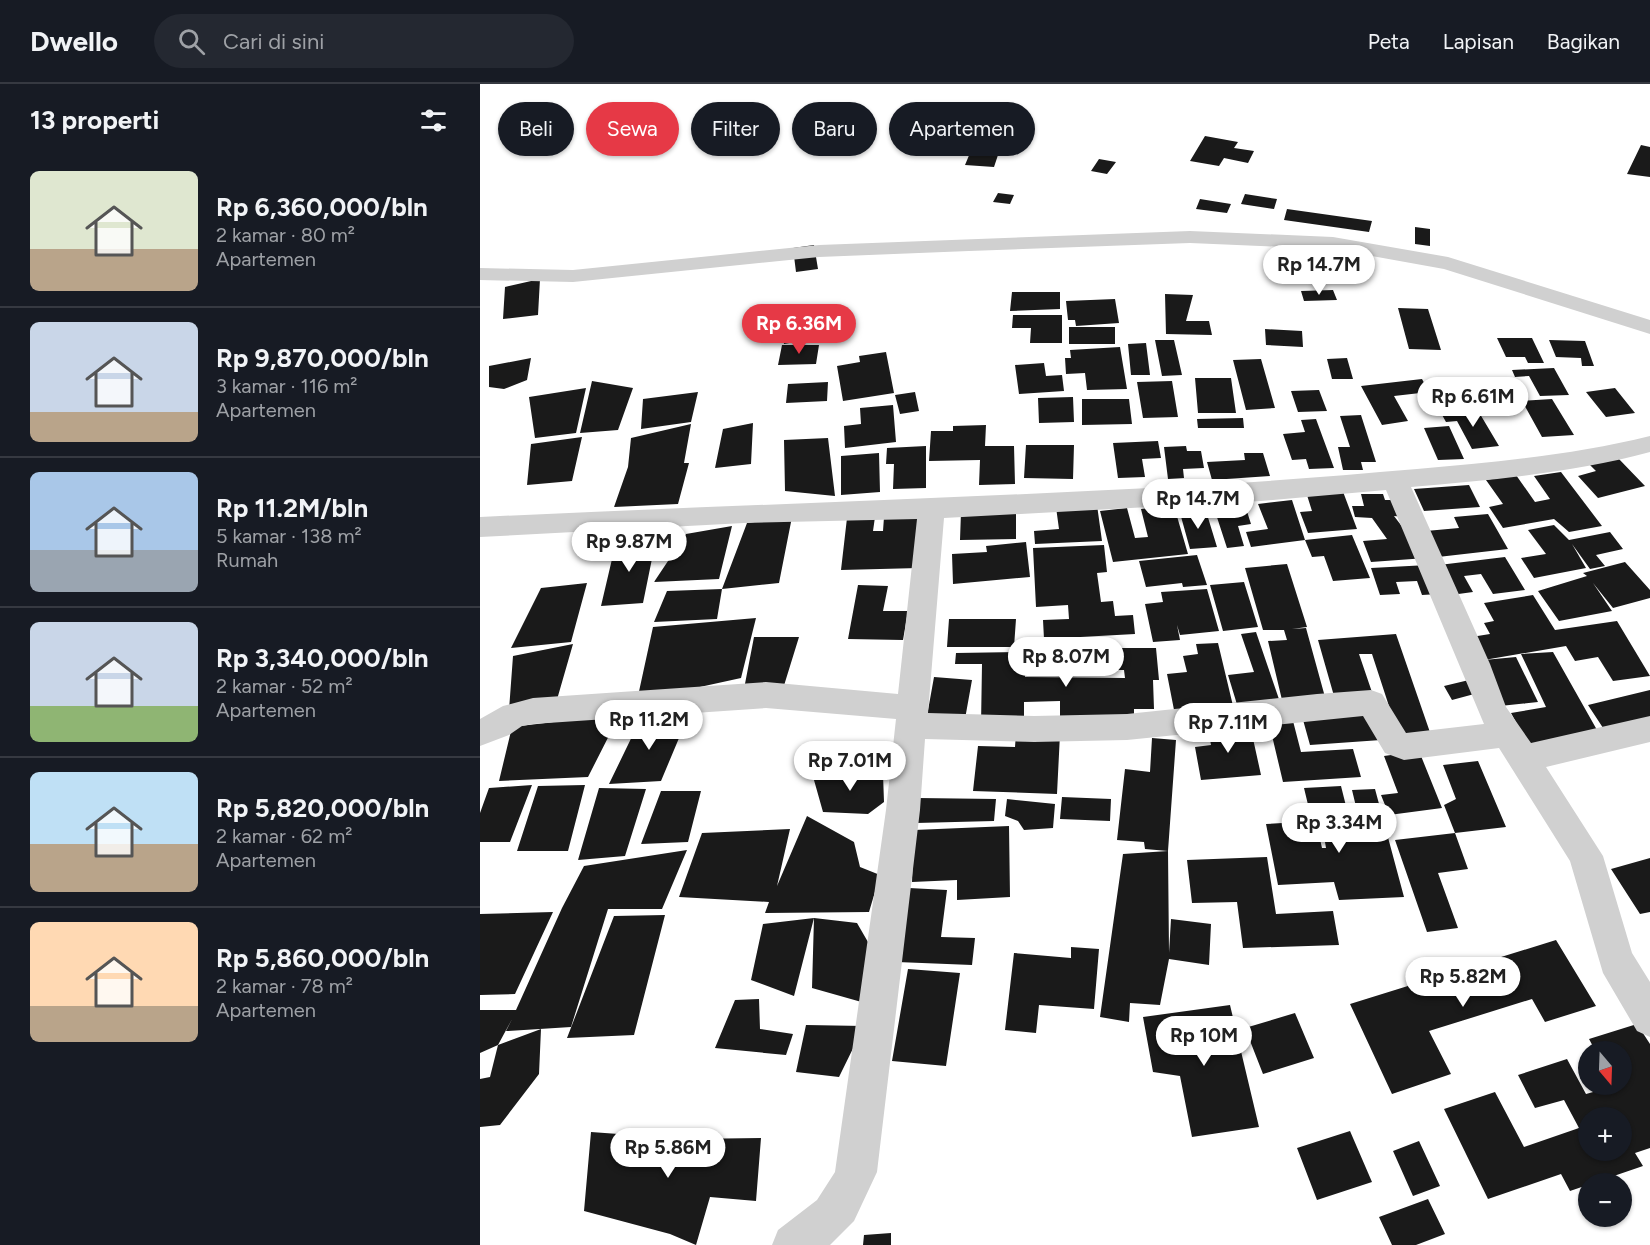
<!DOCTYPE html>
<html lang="id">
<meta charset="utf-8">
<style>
body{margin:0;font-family:Figtree,sans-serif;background:#242831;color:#f1f3f6;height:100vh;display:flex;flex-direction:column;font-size:22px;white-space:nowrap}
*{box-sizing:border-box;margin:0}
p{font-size:20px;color:#9ea1a6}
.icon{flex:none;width:33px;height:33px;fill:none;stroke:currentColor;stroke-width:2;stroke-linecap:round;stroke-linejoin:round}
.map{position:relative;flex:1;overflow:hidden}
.sheet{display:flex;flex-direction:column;background:#171b24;width:480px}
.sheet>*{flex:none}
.guide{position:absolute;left:18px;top:18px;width:570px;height:54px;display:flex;gap:12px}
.needle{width:39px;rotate:161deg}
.tools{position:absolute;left:1098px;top:957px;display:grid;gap:12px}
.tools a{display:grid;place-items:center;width:54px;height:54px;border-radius:50%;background:#171b24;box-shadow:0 2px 4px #0004;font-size:30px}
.price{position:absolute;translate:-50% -51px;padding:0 14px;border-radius:21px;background:#fff;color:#222;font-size:20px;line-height:39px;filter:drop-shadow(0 2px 3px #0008)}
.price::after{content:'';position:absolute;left:50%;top:36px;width:18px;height:14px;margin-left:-9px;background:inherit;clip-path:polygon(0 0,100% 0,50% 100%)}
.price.active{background:#e63946;color:#fff}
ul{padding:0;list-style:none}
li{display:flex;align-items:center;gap:18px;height:150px;padding:0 30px}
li+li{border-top:2px solid #363941}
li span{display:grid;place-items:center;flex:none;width:168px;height:120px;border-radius:9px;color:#555}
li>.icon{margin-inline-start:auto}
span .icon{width:72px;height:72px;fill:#fffc;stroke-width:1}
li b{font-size:26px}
h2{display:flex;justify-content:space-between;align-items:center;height:72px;padding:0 30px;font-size:26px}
.chip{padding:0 21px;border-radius:27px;background:#171b24;box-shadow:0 2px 4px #0004;font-size:21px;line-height:54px}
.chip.active{background:#e63946;color:#fff}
header{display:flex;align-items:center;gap:36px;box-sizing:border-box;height:84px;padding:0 30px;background:#171b24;border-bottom:2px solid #363941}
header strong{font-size:28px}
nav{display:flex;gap:33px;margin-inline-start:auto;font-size:21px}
.search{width:420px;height:54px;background:#242831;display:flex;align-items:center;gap:15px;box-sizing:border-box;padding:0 21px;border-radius:33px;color:#9ea1a6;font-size:22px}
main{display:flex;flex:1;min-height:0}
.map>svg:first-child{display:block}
</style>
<header>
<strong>Dwello</strong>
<div class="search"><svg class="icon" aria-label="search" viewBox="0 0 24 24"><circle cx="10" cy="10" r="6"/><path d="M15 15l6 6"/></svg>Cari di sini</div>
<nav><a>Peta</a><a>Lapisan</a><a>Bagikan</a></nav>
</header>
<main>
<section class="sheet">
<h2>13 properti<svg class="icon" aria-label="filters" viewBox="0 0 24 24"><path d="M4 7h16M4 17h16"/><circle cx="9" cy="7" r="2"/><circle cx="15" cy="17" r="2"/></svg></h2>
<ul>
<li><span style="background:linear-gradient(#dfe7d0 65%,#b9a48a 0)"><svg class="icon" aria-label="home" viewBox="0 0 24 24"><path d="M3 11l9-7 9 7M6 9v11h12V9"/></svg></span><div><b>Rp 6,360,000/bln</b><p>2 kamar · 80 m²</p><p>Apartemen</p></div></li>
<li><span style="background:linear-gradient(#c9d6e8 75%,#b9a48a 0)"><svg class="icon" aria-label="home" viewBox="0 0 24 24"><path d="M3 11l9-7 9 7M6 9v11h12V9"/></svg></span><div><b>Rp 9,870,000/bln</b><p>3 kamar · 116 m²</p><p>Apartemen</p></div></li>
<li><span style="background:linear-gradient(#a9c7e8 65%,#9aa5b1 0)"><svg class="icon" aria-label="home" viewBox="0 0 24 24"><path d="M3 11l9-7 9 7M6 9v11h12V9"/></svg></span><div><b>Rp 11.2M/bln</b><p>5 kamar · 138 m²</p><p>Rumah</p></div></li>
<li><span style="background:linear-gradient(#c9d6e8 70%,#8fb573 0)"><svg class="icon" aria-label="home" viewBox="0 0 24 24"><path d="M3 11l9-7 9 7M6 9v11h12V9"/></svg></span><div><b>Rp 3,340,000/bln</b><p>2 kamar · 52 m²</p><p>Apartemen</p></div></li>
<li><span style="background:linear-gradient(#bfe0f5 60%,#b9a48a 0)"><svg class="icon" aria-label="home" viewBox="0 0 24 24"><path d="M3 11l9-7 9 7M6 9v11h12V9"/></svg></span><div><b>Rp 5,820,000/bln</b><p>2 kamar · 62 m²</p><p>Apartemen</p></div></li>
<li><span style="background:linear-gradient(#ffd9b3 70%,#b9a48a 0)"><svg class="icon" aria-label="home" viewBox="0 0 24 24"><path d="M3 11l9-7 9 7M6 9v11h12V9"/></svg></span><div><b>Rp 5,860,000/bln</b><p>2 kamar · 78 m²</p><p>Apartemen</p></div></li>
</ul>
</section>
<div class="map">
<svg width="1170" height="1161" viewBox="0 0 1170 1161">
<rect width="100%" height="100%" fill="#fff"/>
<path fill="#1a1a1a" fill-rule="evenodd" d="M505,21L536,24L531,33L500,30Z
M481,45H514L512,56H479Z
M725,52L758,58L754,64L774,67L768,79L744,74L739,82L710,77Z
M1161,61L1170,63V93L1147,90Z
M490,69L518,71L514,83L485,81Z
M619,75L636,78L627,90L611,87Z
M518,109L534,111L530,120L513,118Z
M765,110L797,115L794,125L761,120Z
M720,115L751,120L747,129L716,125Z
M807,125L892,137L889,148L804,136Z
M935,143L950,145V162L935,160Z
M334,161L338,185L316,188L313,164Z
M60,195L58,231L23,235L25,203Z
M853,206L857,216L824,217L821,207Z
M532,208H580V225L530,227Z
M685,210L713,211L706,237H729L732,251L686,250Z
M635,215L639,239L596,242L595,236H588L586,217Z
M918,224L948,225L961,266L929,265Z
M533,231H582V259H550L551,244H532Z
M345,232L349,245L325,249L326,256L304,260L300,239Z
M589,243H635V260H589Z
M785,245L822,247L823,263L786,261Z
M1017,254H1052L1064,279H1048L1045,273H1026Z
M675,256H694L702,291L682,292Z
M1069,256L1105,257L1114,282H1102L1101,274L1076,273Z
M666,259L670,291H651L648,260Z
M302,261H339L336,280L298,281Z
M640,263L647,305L607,306L605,289L586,290L585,274H591L590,266Z
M406,268L414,309L363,317L357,282L380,278L379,272Z
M51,274L47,296L24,305L9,303V282Z
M867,274L873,295H852L847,275Z
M781,275L795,324L766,326L753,276Z
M564,279L566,292L582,291L584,307L539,310L535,281Z
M1074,284L1089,311L1060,312L1049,292L1035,293L1032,286Z
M715,294H751L756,329H718Z
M942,295L949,308L914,312L928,337L902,341L881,302Z
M112,297L153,304L138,346L100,349Z
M692,297L698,333L663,334L657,298Z
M348,298L347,317L306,319L308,300Z
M106,304L96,349L55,354L49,313Z
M1135,304L1155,329L1126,333L1106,308Z
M839,306L847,327L818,328L811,307Z
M218,308L211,338L161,345L163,315Z
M435,308L439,327L420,330L415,311Z
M593,313L594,338L559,339L558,314Z
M602,315H649L652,340L602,341Z
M1072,315L1094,351L1062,353L1042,317Z
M413,321L416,358L365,364L364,342L381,340L380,324Z
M997,325L1019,362L992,365L977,337L966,338L961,329Z
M881,331L896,378H881L883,386H863L858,363H870L860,332Z
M763,334L764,344H718L717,335Z
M836,335L854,384L829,385L826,375L812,376L803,350L825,348L821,336Z
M273,339L271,380L235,384L243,345Z
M211,340L204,379H209L198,420L134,423L148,383L151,354Z
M506,341L505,362H534L535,400L499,401L500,376L449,377L451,347H473V342Z
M969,342L984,375L958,376L944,344Z
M102,353L92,397L47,401L51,360Z
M348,354L355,412L305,407L304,356Z
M678,357L681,374L662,375L665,393L638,394L633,359Z
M546,361H594L593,395L544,394Z
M446,362V404L413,405L414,380H406L407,364Z
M706,362L707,367H721L724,384L703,385L704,394L688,395L684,363Z
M399,369L400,408L361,411V372Z
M764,369H783L790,392L732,396L727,378L765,376Z
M1138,374L1165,402L1118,414L1098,392L1116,387L1110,381Z
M1081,388L1122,442L1089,448L1074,435L1023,444L1009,423L1023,420L1006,396L1036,391L1055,418L1070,415L1054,392Z
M989,401L1000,423L944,427L934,405Z
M862,405L877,445L828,449L820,428L832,427L826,408Z
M881,410H903L905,416H919L925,433L914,432L946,474L891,478L883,457L907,455L892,434L875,433L872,422H884Z
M812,416L825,456L872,451L890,494L853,497L844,472L832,473L825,456L771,463L766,448L788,445L778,420Z
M764,418L771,440L758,442L764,462L747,464L733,421Z
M617,421L622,457L555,460L554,447L579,445L576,423Z
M694,422L708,470L633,478L620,427L647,424L655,454L668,453L661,425Z
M536,427V455L480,456L481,428Z
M726,427L737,463L710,465L700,429Z
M1008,430L1028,465L958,473L946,447L979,444L974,433Z
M442,432L439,484L361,486L367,434L395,433L393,447H403L404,433Z
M312,433L299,499L242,505L267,439Z
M1074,441L1089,456L1130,448L1143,465L1116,471L1125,482L1110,485L1092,460L1106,484L1054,494L1041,474L1066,470L1048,446Z
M252,442L239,495L174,498L206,450Z
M176,455L163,519L121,522L136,458Z
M546,458L550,493L473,500L472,470L507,468L506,462Z
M624,461L627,488L617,489L621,518L633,517L635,532L653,531L655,550L564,555L563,536L589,535L588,521L556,523L553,464Z
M717,471L727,501L703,503L702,499L666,503L659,477Z
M1025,473L1045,506L1013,510L1001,490L984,492L993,508L971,511L959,481Z
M1145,478L1170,506V514L1133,524L1113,499L1132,527L1079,537L1058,507L1107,492L1103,489Z
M807,480L827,543L812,545L826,544L845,613L802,616L788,557L807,556L804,546H783L765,484Z
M948,481L959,510L942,511L937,497L916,498L920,510L900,511L891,484Z
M764,498L778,543L743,547L730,501Z
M107,499L91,558L31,564L61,504Z
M378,501L408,502L403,527H428L423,556L368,555Z
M242,505L237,535L174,538L187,507Z
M727,505L739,547L700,551L697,541L700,556L673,558L665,520L683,518L681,508Z
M1053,511L1075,546L1137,537L1170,592L1133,597L1118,573L1095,577L1086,562L1004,576L1036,573L1058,618L1020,622L985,554L1010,550L1004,539L1014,537L1004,519Z
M276,534L261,594L197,608L158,612L173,543Z
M469,535H536L534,563H467Z
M776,548L801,621L759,627L748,591L774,588L761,550Z
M916,550L953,657L921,659L892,570H879L895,617L856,619L838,556Z
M274,553H319L302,608L264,605Z
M738,559L754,626L695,631L687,590L707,588L703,572L718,570L716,560Z
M93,560L76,619L29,626L33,572Z
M622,564H676L679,596H673L674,625H654V640L580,636V617L544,618V640L501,641L502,580H475L476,569L544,568L545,593L645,594L644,586H622Z
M556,568H614L615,587H556Z
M1073,568L1117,646L1049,662L1031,629L1066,623L1041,570Z
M454,593L492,596L485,635L447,632Z
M989,596L998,609L972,616L964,602Z
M1170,606V639L1127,650L1108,621Z
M890,620L901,656L830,661L820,625Z
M140,630L108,693L19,697L32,643Z
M161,634L207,635L181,697L129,700Z
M813,637L821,668L873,665L881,693L803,698L789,639Z
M770,641L781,691L721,696L715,663L731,661L728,644Z
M536,649L580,650L577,710L493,707L498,662L535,663Z
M672,654L696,656L688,767L665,765L664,758L637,756L645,685L670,688Z
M939,667L962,724L909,731L901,711L918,709L904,672Z
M998,677L1026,743L975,749L964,721L976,715L963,681Z
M332,689L403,690L404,718L388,730L343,728Z
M52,701L30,758H0V729L9,704Z
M105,701L88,767H37L58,702Z
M861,702L867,726L830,729L824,704Z
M119,704L166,705L145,772L98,776Z
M895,705L924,813L859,816L854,798L798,801L786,740L836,737L842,764H846L844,752H854L851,737L879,735L872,706Z
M181,707H221L208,758L161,760Z
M582,713L631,715L630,737L580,735Z
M438,714L516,715L514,737L436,739Z
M527,715L575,720L573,744L544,746L538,737L525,732Z
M327,732L374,758L380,783L400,791L389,828L285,829L289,818L199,813L222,749L310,745L297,802Z
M529,742L530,813L477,816V796L432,798L434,746Z
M975,749L988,785L958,789L978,844L947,848L915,756Z
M207,766L182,825H128L91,943L26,947L32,935L18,961L0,969V926H36L82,824L104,782Z
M688,767L689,869L691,835L731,840L729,881L689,875L680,921L650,919L649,938L620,933L643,770Z
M787,773L796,830L853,827L859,861L763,864L757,818L712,819L707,776Z
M1170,774V828L1160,830L1131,785Z
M429,804L467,806L461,853L495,854L492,881L417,878Z
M73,828L35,910L0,911V830Z
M185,831L154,951L87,954L134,832Z
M334,834L314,912L271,896L283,840L334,834L377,839L403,884L385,919L332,904Z
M1076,856L1116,922L1065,938L1052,915L949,947L971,990L912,1010L870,920Z
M591,863L619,865L614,925L559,921L556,949L525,946L534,869L591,874Z
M428,885L480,889L466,982L412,977Z
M279,915L280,945L313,950L306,971L235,964L255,916Z
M750,921L779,1043L712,1053L700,992L673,988L663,933Z
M815,929L834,974L783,990L765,944Z
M1157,940L1170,960V1064L1155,1069L1163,1082L1090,1107L1081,1090L1008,1115L964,1025L1015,1008L1044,1063L1099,1044L1084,1016L1055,1024L1038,991L1087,975L1106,1010L1142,1000V968H1116L1109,955ZM1108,1034H1142V1066H1108Z
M326,941L384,942L359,993L316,988Z
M61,945L59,990L20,1041L0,1043V995L10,993L18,961Z
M870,1047L892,1098L837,1116L817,1064Z
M111,1048L207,1055L281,1054L276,1117L230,1113L216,1161L190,1150L104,1127Z
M939,1057L960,1102L933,1112L913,1067Z
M948,1115L965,1150L936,1161H912L899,1133Z
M411,1149V1161H383L384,1151Z"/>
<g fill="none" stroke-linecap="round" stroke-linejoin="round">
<path fill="#d0d0d0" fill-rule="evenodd" d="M710,147L853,153L968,173L1170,236V250L964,185L853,165L710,159L489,167L339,173L93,198L0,196V184L93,186L339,161Z
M1170,352V368C1092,389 1011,396 931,403L1010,580L1026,623L1051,659L1170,632V658L1066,683L1123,772L1152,869L1170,898V953L1157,947L1123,889L1090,777L1019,664L924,676L905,669L883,632L647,656L554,658L445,655L440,726L397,1088L374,1137L350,1161H292L298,1146L337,1116L355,1088L406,726L416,635L286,624L53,640L42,642L29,651L0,662V635L23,622L53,614L286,598L418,610L437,435L264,439L0,453V433C230,422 460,415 690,403C772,399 854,392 937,385C1015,378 1094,371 1170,352ZM906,406L1004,640L926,649L902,610L891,606L837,610L647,630L554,632L448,629L464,434L781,417Z"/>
</g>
</svg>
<div class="tools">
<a><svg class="needle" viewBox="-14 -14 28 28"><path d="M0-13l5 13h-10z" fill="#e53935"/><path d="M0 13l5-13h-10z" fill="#9ea1a6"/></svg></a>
<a>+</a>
<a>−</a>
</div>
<b class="price" style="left:839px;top:212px">Rp 14.7M</b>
<b class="price active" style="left:319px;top:271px">Rp 6.36M</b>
<b class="price" style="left:993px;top:344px">Rp 6.61M</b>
<b class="price" style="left:718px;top:446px">Rp 14.7M</b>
<b class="price" style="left:149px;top:489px">Rp 9.87M</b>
<b class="price" style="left:586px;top:604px">Rp 8.07M</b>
<b class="price" style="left:169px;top:667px">Rp 11.2M</b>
<b class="price" style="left:748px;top:670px">Rp 7.11M</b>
<b class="price" style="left:370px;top:708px">Rp 7.01M</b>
<b class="price" style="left:859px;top:770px">Rp 3.34M</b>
<b class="price" style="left:983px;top:924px">Rp 5.82M</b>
<b class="price" style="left:724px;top:983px">Rp 10M</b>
<b class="price" style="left:188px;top:1095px">Rp 5.86M</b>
<div class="guide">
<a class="chip">Beli</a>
<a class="chip active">Sewa</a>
<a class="chip">Filter</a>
<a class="chip">Baru</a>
<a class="chip">Apartemen</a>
</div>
</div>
</main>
